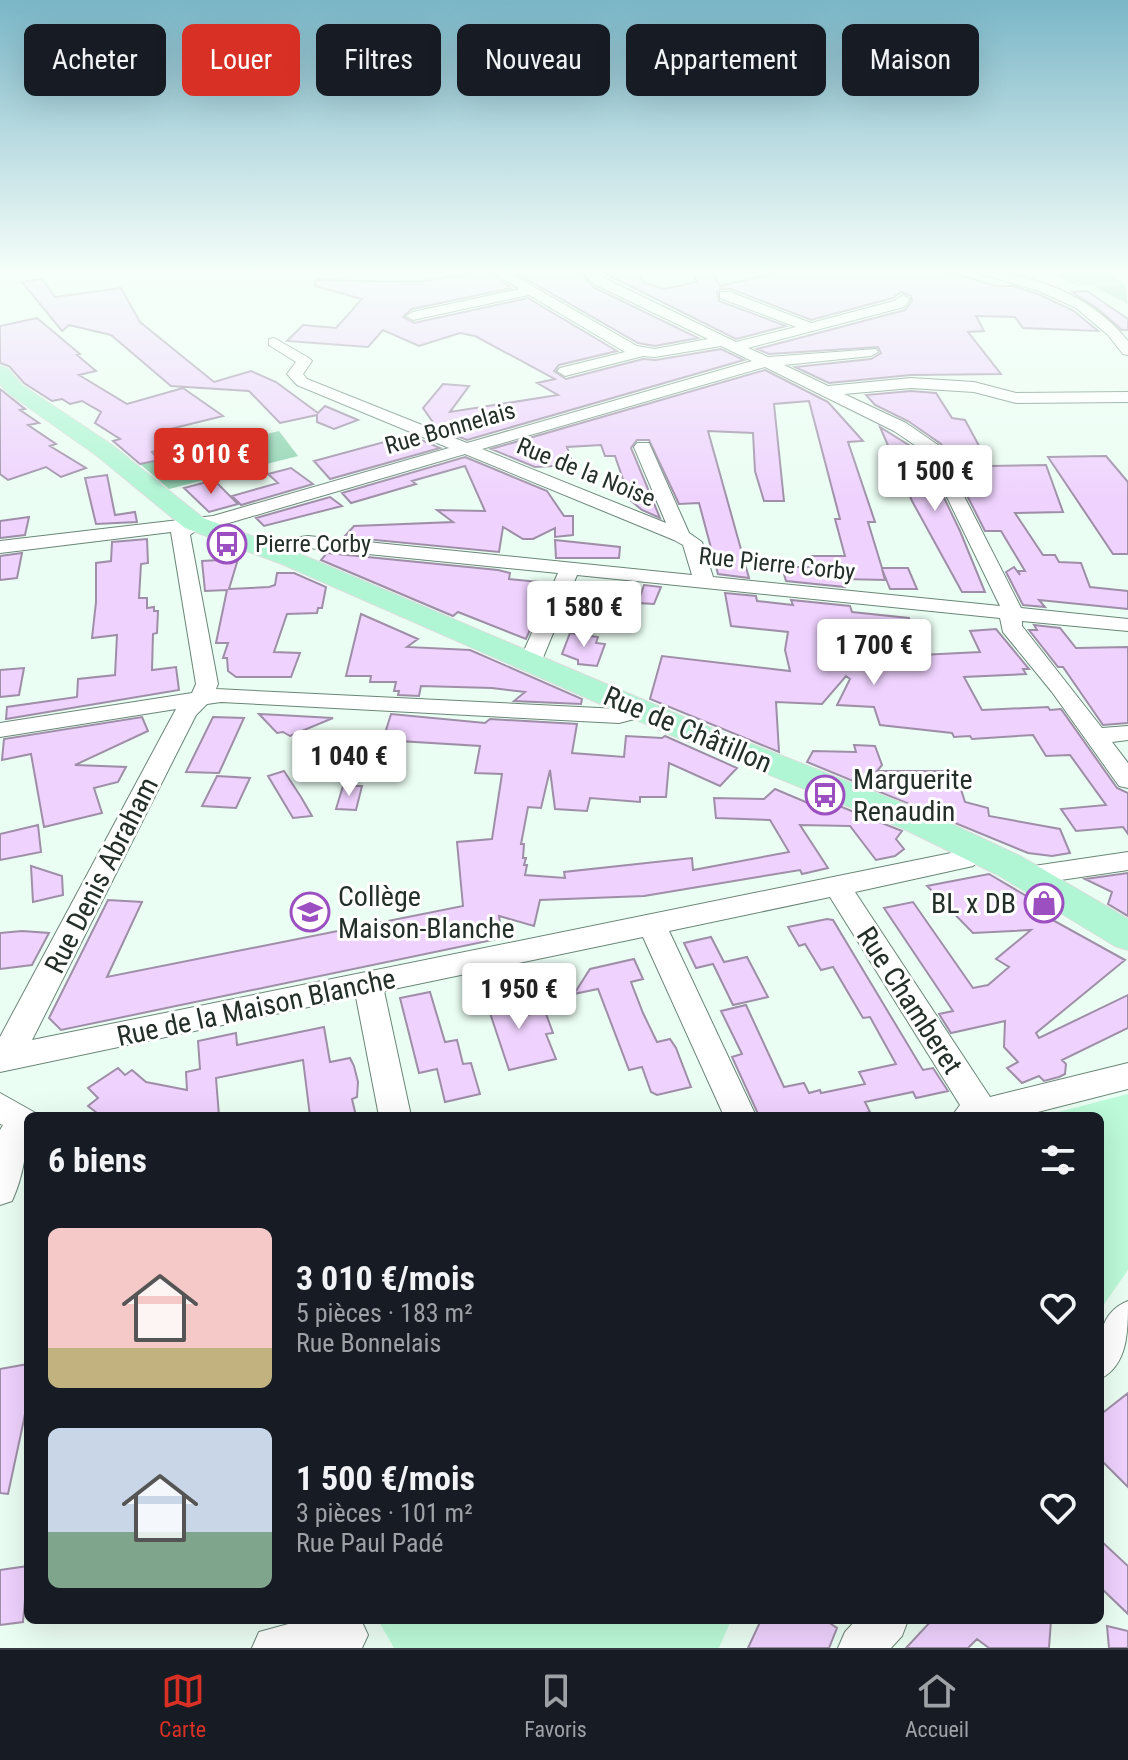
<!DOCTYPE html>
<html lang="fr">
<meta charset="utf-8">
<style>
body{margin:0;font-family:"Roboto Condensed",sans-serif;background:#242831;color:#f1f3f6;height:100vh;display:flex;flex-direction:column;font-size:30px;white-space:nowrap}
*{box-sizing:border-box;margin:0}
p{font-size:26px;color:#9ea1a6}
.icon{flex:none;width:44px;height:44px;fill:none;stroke:currentColor;stroke-width:2;stroke-linecap:round;stroke-linejoin:round}
.map{position:relative;flex:1;overflow:hidden}
.sheet{position:absolute;left:24px;top:1112px;width:1080px;height:512px;display:flex;flex-direction:column;background:#171b24;border-radius:12px;box-shadow:0 8px 32px #0002}
.sheet>*{flex:none}
.hud{position:absolute;left:24px;top:24px;width:1080px;height:72px;display:flex;gap:16px}
.price{position:absolute;translate:-50% -68px;padding:0 18px;border-radius:8px;background:#fff;color:#222;font-size:26px;line-height:52px;filter:drop-shadow(0 2px 4px #0008)}
.price::after{content:'';position:absolute;left:50%;top:48px;width:24px;height:18px;margin-left:-12px;background:inherit;clip-path:polygon(0 0,100% 0,50% 100%)}
.price.on{background:#d93025;color:#fff}
ul{padding:0;list-style:none}
li{display:flex;align-items:center;gap:24px;height:200px;padding:0 24px}
li span{display:grid;place-items:center;flex:none;width:224px;height:160px;border-radius:12px;color:#555}
li>.icon{margin-inline-start:auto}
span .icon{width:96px;height:96px;fill:#fffc;stroke-width:1}
li b{font-size:34px}
h2{display:flex;justify-content:space-between;align-items:center;height:96px;padding:0 24px;font-size:34px}
.pill{padding:0 28px;border-radius:12px;background:#171b24;box-shadow:0 8px 32px #0002;font-size:28px;line-height:72px}
.pill.on{background:#d93025;color:#fff}
.menu{display:flex;justify-content:space-around;align-items:center;height:112px;border-top:2px solid #363941;background:#171b24;font-size:22px;color:#9ea1a6}
.menu a{display:grid;justify-items:center;gap:4px}
.menu .on{color:#d93025}
.map>svg:first-child{display:block}
</style>
<div class="map">
<svg width="1128" height="1648" viewBox="0 0 1128 1648">
<rect width="100%" height="100%" fill="#ebfef3"/>
<path fill="#bcfad9" d="M1128,1094V1270L1100,1310V1116H1043Z
M378,1620H731L719,1648H394Z"/>
<path fill="#90d4b1" d="M1051,272H1111L1125,286L1128,304L1093,286H1076Z
M279,431L298,456L169,489L140,464Z"/>
<path fill="#efd2fe" stroke="#9e8ea7" stroke-width="2" d="M474,272H490L511,288L412,309L403,317L414,323L528,298L617,351L559,365L554,371L566,379L643,359L656,360L721,349L744,360L467,440L437,428L423,408L443,384L469,386L450,412L558,395L537,383L555,379L475,336L460,333L419,346L383,330L368,347L287,341L303,325L336,328L362,299L315,286L316,280L420,282Z
M514,272H580L593,287L698,338L655,346L638,343Z
M602,272H639L644,283L665,289L697,282L692,272H711L721,286L777,272H950L996,286H1013L1038,294L1074,311L1098,331L1023,328L1015,317L976,316L984,331L968,332L1001,374L911,375L829,383L795,367L871,359L881,353L878,347L769,354L757,349L905,310L912,301L911,296L901,292L893,298L811,320L731,289H720L717,292L719,301L786,326L736,339Z
M42,279L55,297L121,288L140,322L214,382L251,371L276,382L318,413L325,406L358,420L334,429L317,422V415L280,423L249,391L171,386L111,335L69,325L62,331L22,282Z
M1087,291L1128,319V330H1122L1098,309L1072,292Z
M37,318L80,354L77,355L96,371L79,375L127,404L183,388L223,416L170,429L186,442L152,452L159,460L140,464L113,441L120,439L95,423L101,412L82,401L70,404L62,399L52,401L24,383L9,366L0,363V326Z
M765,370L828,402L863,441L848,442L875,522H868L882,568H908L917,589H890L882,569L885,580L843,579L845,587L786,581L782,567H811L808,556H845L835,519H840L809,401L774,404L784,501H764L755,471L753,433L708,431L749,578L718,574L699,503L679,504L649,440H637L631,448L660,518L642,510L630,500L615,456H605L601,445L567,447L573,465L535,467L491,449Z
M0,389L25,409L20,410L39,423L28,425L56,444L50,446L86,468L61,477L46,467L8,480L0,474Z
M911,391L936,393L952,418L965,420L990,466L1046,465L1063,512L1015,513L1043,555H1055L1059,562L1081,563L1090,587L1128,591V609L1039,600L1045,607L1023,605L1006,572L1014,567L1020,575L1018,571H1025L1001,531H985L941,444L908,421L875,405L866,395Z
M880,427L923,454L960,531L985,592H962L912,501Z
M410,435L440,448L330,479L314,461Z
M1106,456L1128,482V554H1113L1048,457Z
M465,457L547,491L564,516H573V535L555,537V528L533,539H523L503,527L499,552L344,537L354,526L453,522L437,510L485,511L465,466L412,481L416,484L351,503L342,493Z
M291,468L313,484L241,505L232,496L278,483L268,474Z
M107,475L115,515L135,512L137,522L96,524L85,478Z
M214,480L238,504L209,512L184,488Z
M330,497L342,506L264,526L256,518Z
M29,517L25,535L0,538V521Z
M147,539L148,563L141,564L139,598H147V608L154,607V611H158L157,633L153,634L152,670L176,667L179,690L6,719L7,707L77,697L78,679L115,675L117,635L92,638L96,602V563L111,561L112,542Z
M555,540L620,547L619,558H556Z
M22,553L17,578L0,580V556Z
M327,553L498,570L510,573L509,579L550,583L526,639L458,612L453,616L321,560Z
M238,559L229,589L269,587L275,585L277,573H294L326,587L322,608H318L317,613L287,614L274,652L300,653L291,677H236L228,671L227,658H223L228,643H216L227,590L205,591L202,561Z
M576,585L603,588L591,621L563,618Z
M644,585L661,587L654,604L638,603Z
M725,593L756,596L757,601L793,605L791,600L850,606L852,612L909,618L920,655L980,652L970,631L996,629L1029,669H1023L1026,674L964,677L982,710L1048,707L1050,710L1061,709L1117,788L1128,793V834L1123,827L1076,831L1061,809L1106,805L1070,755L1046,756L1033,735L972,739L970,736L954,737L952,733L880,725L874,707L837,705L850,679L846,676L822,704L776,702L779,752L650,699L662,656L790,671L785,650L788,632L731,626Z
M361,614L418,639L407,647L470,650L582,699L581,704L514,701L525,692L492,688L421,686L419,696L398,695L399,691H394L396,682H370L371,676H346Z
M1034,625L1060,628L1076,648L1128,647V723L1103,725L1063,667H1058L1029,630H1037Z
M570,633L598,637L596,643L605,644L597,666L578,664V660L562,654Z
M24,668L19,695L0,697V670Z
M259,714L279,715L333,718L290,736L283,732L277,733Z
M391,714L485,723L490,719L577,724L572,753L624,757L626,736L662,738L665,736L737,768L720,786L669,763L666,797H640V802L590,798L587,811L555,809L550,770L541,808L528,807L521,844H524L523,858H526L524,865H527L525,875L565,878L564,872L692,858L693,870L789,852L770,820L716,818L714,798L764,799L775,789L808,803L814,796L902,831L896,839L904,849L895,856L876,860L850,826L800,825L828,868L802,874L800,870L644,896L540,900L534,926L499,916L502,938L61,1030L49,1018L108,900L142,902L107,977L463,906L457,842L492,839L502,774L475,773L480,746L383,740Z
M142,717L148,731L75,765L126,767L118,782L94,788L102,813L44,827L31,754L2,760L4,739Z
M213,717L244,718L219,773L186,772Z
M854,745L875,746L882,765L877,771H951L958,780L965,802L988,808L989,816L1060,829L1070,853L1052,856L1028,853L807,762L813,751L856,752Z
M284,771L301,797L312,816L293,818L268,776Z
M217,776L250,778L236,808L202,806Z
M343,786H362L356,810L336,809Z
M38,825L41,852L0,860V834Z
M31,866L62,876L63,895L33,902Z
M1128,873V916L1108,904L1112,892L1085,879Z
M989,874L1052,911L1049,918L1125,960L1036,1033L1039,1038L1128,995V1028L1062,1060L1066,1064L1065,1074L1059,1077L1044,1081L1039,1076L1022,1083L1007,1068L1018,1062L1004,1047L1005,1021L951,1033L939,1014L953,1011L884,908L913,902L973,988L988,985L1009,967L996,959L1031,930L973,933L927,886Z
M827,919L833,920L923,1070L933,1068L948,1091L916,1098L913,1092L865,1102L870,1112L851,1116H759L732,1057L742,1054L721,1011L746,1005L784,1087L804,1083L809,1093L820,1090L821,1093L865,1084L859,1072L896,1064L870,1017L863,1018L833,967L821,970L805,944L799,946L788,927Z
M22,931L49,933L32,965L0,969V933Z
M711,937L724,962L747,957L768,997L733,1005L713,964L696,968L684,943Z
M634,959L643,979L631,982L643,1013L657,1042L670,1039L676,1048L691,1087L657,1095L651,1092L642,1067L629,1070L598,989L574,994L590,969Z
M506,986L518,1017L545,1011L553,1033L546,1034L556,1059L509,1070L483,992Z
M430,992L445,1042L457,1040L463,1064L471,1063L480,1094L445,1102L437,1069L419,1073L400,998Z
M324,1027L330,1062L350,1058L354,1066L358,1082L357,1097L352,1099L356,1116H310L303,1060L216,1078L219,1116H101L88,1106L98,1098L88,1088L118,1068L125,1075L132,1070L146,1082L187,1090L186,1072L200,1069L198,1041L236,1033L237,1045Z
M28,1364V1398L23,1424L8,1494L0,1493V1369Z
M1128,1393V1487L1100,1459V1415Z
M1100,1540L1128,1566V1614L1100,1587Z
M28,1566L23,1622L0,1625V1570Z
M761,1620H825L837,1628L829,1648H748Z
M932,1620H1051L1049,1648H989L977,1639L968,1648H906Z
M1107,1626L1128,1631V1648H1109Z"/>
<g fill="none" stroke-linecap="round" stroke-linejoin="round">
<defs>
<path id="minor" d="M493,272H508L637,346L655,349L708,339L594,284L583,272H597L604,278L736,342L796,327L720,298V292H730L811,323L894,301L903,295L910,299L904,307L748,348L768,357L876,349L878,352L871,356L784,365L828,386L911,378L974,382L1016,393L1128,392V402L1016,403L974,392L911,388L844,394L906,423L938,445L1021,608L1128,619V631L1022,621V626L1102,728L1128,726V740L1112,742L1128,763V788L1119,786L1052,692L1003,632L1000,618L577,575L542,660L531,667L520,660L558,573L308,548L263,554L253,548L263,542L308,536L692,575L683,545L674,540L465,454L222,525L198,529L190,535L218,684L216,689L619,709L642,703L650,705L654,710L650,715L619,723L221,702L207,704L196,715L32,1040L956,852L979,841L988,844L992,850L973,866L855,892L990,1097L1128,1063V1089L1022,1116H952L960,1105L830,897L669,931L756,1116H724L643,937L384,991L411,1116H379L356,997L0,1072V1037L176,709L0,737V723L192,693L196,684L171,532L0,553V541L213,516L449,448L297,385L287,374L296,362L269,345V339L274,338L309,358L312,361L303,374L307,379L467,443L752,361L721,346L655,357L643,356L565,376L557,371L560,368L625,352L529,295L413,320L406,316L413,312L519,289ZM765,367L894,431L925,452L1000,606L713,577L702,542L689,533L649,443H637L634,447L666,523L482,449Z
M974,272C1032,272 1091,295 1128,341V355L1123,354L1108,335L1076,308L1039,291Z
M1128,852V870L1027,885L1017,883L1013,876L1017,869L1027,867Z
M0,1093L41,1116H28C28,1144 24,1175 12,1201L0,1205V1130L3,1125L0,1124Z
M1128,1301C1128,1332 1128,1365 1100,1379C1100,1348 1094,1315 1128,1301Z
M303,1620H361L368,1635L362,1648H252L259,1632Z
M856,1620H908L902,1636L891,1648H838L845,1632Z"/>
<path id="major" d="M0,366L7,368L22,385L112,445L203,518L300,554L693,721L928,813L1022,857L1128,919V950L1115,946L998,875L904,829L671,735L282,564L185,528L96,455L8,393L0,384Z"/>
</defs>
<use href="#minor" stroke="#6a8677" stroke-width="2"/>
<use href="#major" stroke="#dcdedd" stroke-width="2"/>
<use href="#minor" fill="#fff" fill-rule="evenodd"/>
<use href="#major" fill="#b0f5d4" fill-rule="evenodd"/>
</g>
<linearGradient id="sky" x2="0" y2="1"><stop stop-color="#7ab6c7"/><stop offset="0.54" stop-color="#f6fffa"/><stop offset="1" stop-color="#f6fffa" stop-opacity="0"/></linearGradient>
<rect width="1128" height="503" fill="url(#sky)"/>
<defs>
<symbol id="bus-ring" viewBox="-11 -11 22 22"><circle r="9.5" fill="#fff" stroke="#9c4fc0" stroke-width="1.5"/><path d="M-5-6H5V4H4V6H2V4H-2V6H-4V4H-5ZM-3.5-4V0h7V-4ZM-3.5 1.2v1.5H-2V1.2ZM2 1.2v1.5H3.5V1.2Z" fill="#9c4fc0"/></symbol>
<symbol id="shop-ring" viewBox="-11 -11 22 22"><circle r="9.5" fill="#fff" stroke="#9c4fc0" stroke-width="1.5"/><path d="M-5-2.5h2.3a2.7 3.5 0 0 1 5.4 0H5L5.5 6h-11ZM-1.5-2.5h3a1.5 2.3 0 0 0-3 0Z" fill="#9c4fc0"/></symbol>
<symbol id="school-ring" viewBox="-11 -11 22 22"><circle r="9.5" fill="#fff" stroke="#9c4fc0" stroke-width="1.5"/><path d="M0-5L7-2L0 1L-7-2ZM-4 1L0 2.5L4 1V4Q0 6-4 4Z" fill="#9c4fc0"/></symbol>
</defs>
<g fill-rule="evenodd">
<use href="#bus-ring" x="205" y="522" width="44" height="44"/>
<use href="#bus-ring" x="803" y="773" width="44" height="44"/>
<use href="#shop-ring" x="1022" y="881" width="44" height="44"/>
<use href="#school-ring" x="288" y="890" width="44" height="44"/>
</g>
<g text-anchor="middle" stroke-width="6" stroke-linejoin="round" paint-order="stroke">
<g font-size="24" fill="#232f28" stroke="#fff">
<text transform="translate(450 428) rotate(-16)" y="8">Rue Bonnelais</text>
<text transform="translate(586 472) rotate(22)" y="8">Rue de la Noise</text>
<text transform="translate(777 564) rotate(6)" y="8">Rue Pierre Corby</text>
</g>
<g font-size="24" fill="#232f28" stroke="#fff" text-anchor="start">
<text x="255" y="552">Pierre Corby</text>
</g>
<g font-size="28" fill="#232f28" stroke="#fff">
<text transform="translate(688 729) rotate(23)" y="10">Rue de Châtillon</text>
<text transform="translate(101 875) rotate(-63)" y="10">Rue Denis Abraham</text>
<text transform="translate(910 1000) rotate(57)" y="10">Rue Chamberet</text>
<text transform="translate(256 1007) rotate(-12)" y="10">Rue de la Maison Blanche</text>
</g>
<g font-size="28" fill="#232f28" stroke="#fff" text-anchor="start">
<text x="853" y="789">Marguerite<tspan x="853" dy="32">Renaudin</tspan></text>
<text x="338" y="906">Collège<tspan x="338" dy="32">Maison-Blanche</tspan></text>
<text x="1016" y="913" text-anchor="end">BL x DB</text>
</g>
</g>
</svg>
<b class="price on" style="left:211px;top:496px">3 010 €</b>
<b class="price" style="left:935px;top:513px">1 500 €</b>
<b class="price" style="left:584px;top:649px">1 580 €</b>
<b class="price" style="left:874px;top:687px">1 700 €</b>
<b class="price" style="left:349px;top:798px">1 040 €</b>
<b class="price" style="left:519px;top:1031px">1 950 €</b>
<div class="hud">
<a class="pill">Acheter</a>
<a class="pill on">Louer</a>
<a class="pill">Filtres</a>
<a class="pill">Nouveau</a>
<a class="pill">Appartement</a>
<a class="pill">Maison</a>
</div>
<section class="sheet">
<h2>6 biens<svg class="icon" aria-label="filters" viewBox="0 0 24 24"><path d="M4 7h16M4 17h16"/><circle cx="9" cy="7" r="2"/><circle cx="15" cy="17" r="2"/></svg></h2>
<ul>
<li><span style="background:linear-gradient(#f6c9c9 75%,#c2b280 0)"><svg class="icon" aria-label="home" viewBox="0 0 24 24"><path d="M3 11l9-7 9 7M6 9v11h12V9"/></svg></span><div><b>3 010 €/mois</b><p>5 pièces · 183 m²</p><p>Rue Bonnelais</p></div><svg class="icon" aria-label="heart" viewBox="0 0 24 24"><path d="M12 20l-8-8c-3-5 5-10 8-4 3-6 11-1 8 4z"/></svg></li>
<li><span style="background:linear-gradient(#c9d6e8 65%,#7fa58c 0)"><svg class="icon" aria-label="home" viewBox="0 0 24 24"><path d="M3 11l9-7 9 7M6 9v11h12V9"/></svg></span><div><b>1 500 €/mois</b><p>3 pièces · 101 m²</p><p>Rue Paul Padé</p></div><svg class="icon" aria-label="heart" viewBox="0 0 24 24"><path d="M12 20l-8-8c-3-5 5-10 8-4 3-6 11-1 8 4z"/></svg></li>
</ul>
</section>
</div>
<nav class="menu">
<a class="on"><svg class="icon" aria-label="map" viewBox="0 0 24 24"><path d="M3 6l6-2 6 2 6-2v14l-6 2-6-2-6 2zM9 4v14M15 6v14"/></svg>Carte</a>
<a><svg class="icon" aria-label="saved" viewBox="0 0 24 24"><path d="M7 4h10v16l-5-4-5 4z"/></svg>Favoris</a>
<a><svg class="icon" aria-label="home" viewBox="0 0 24 24"><path d="M3 11l9-7 9 7M6 9v11h12V9"/></svg>Accueil</a>
</nav>
